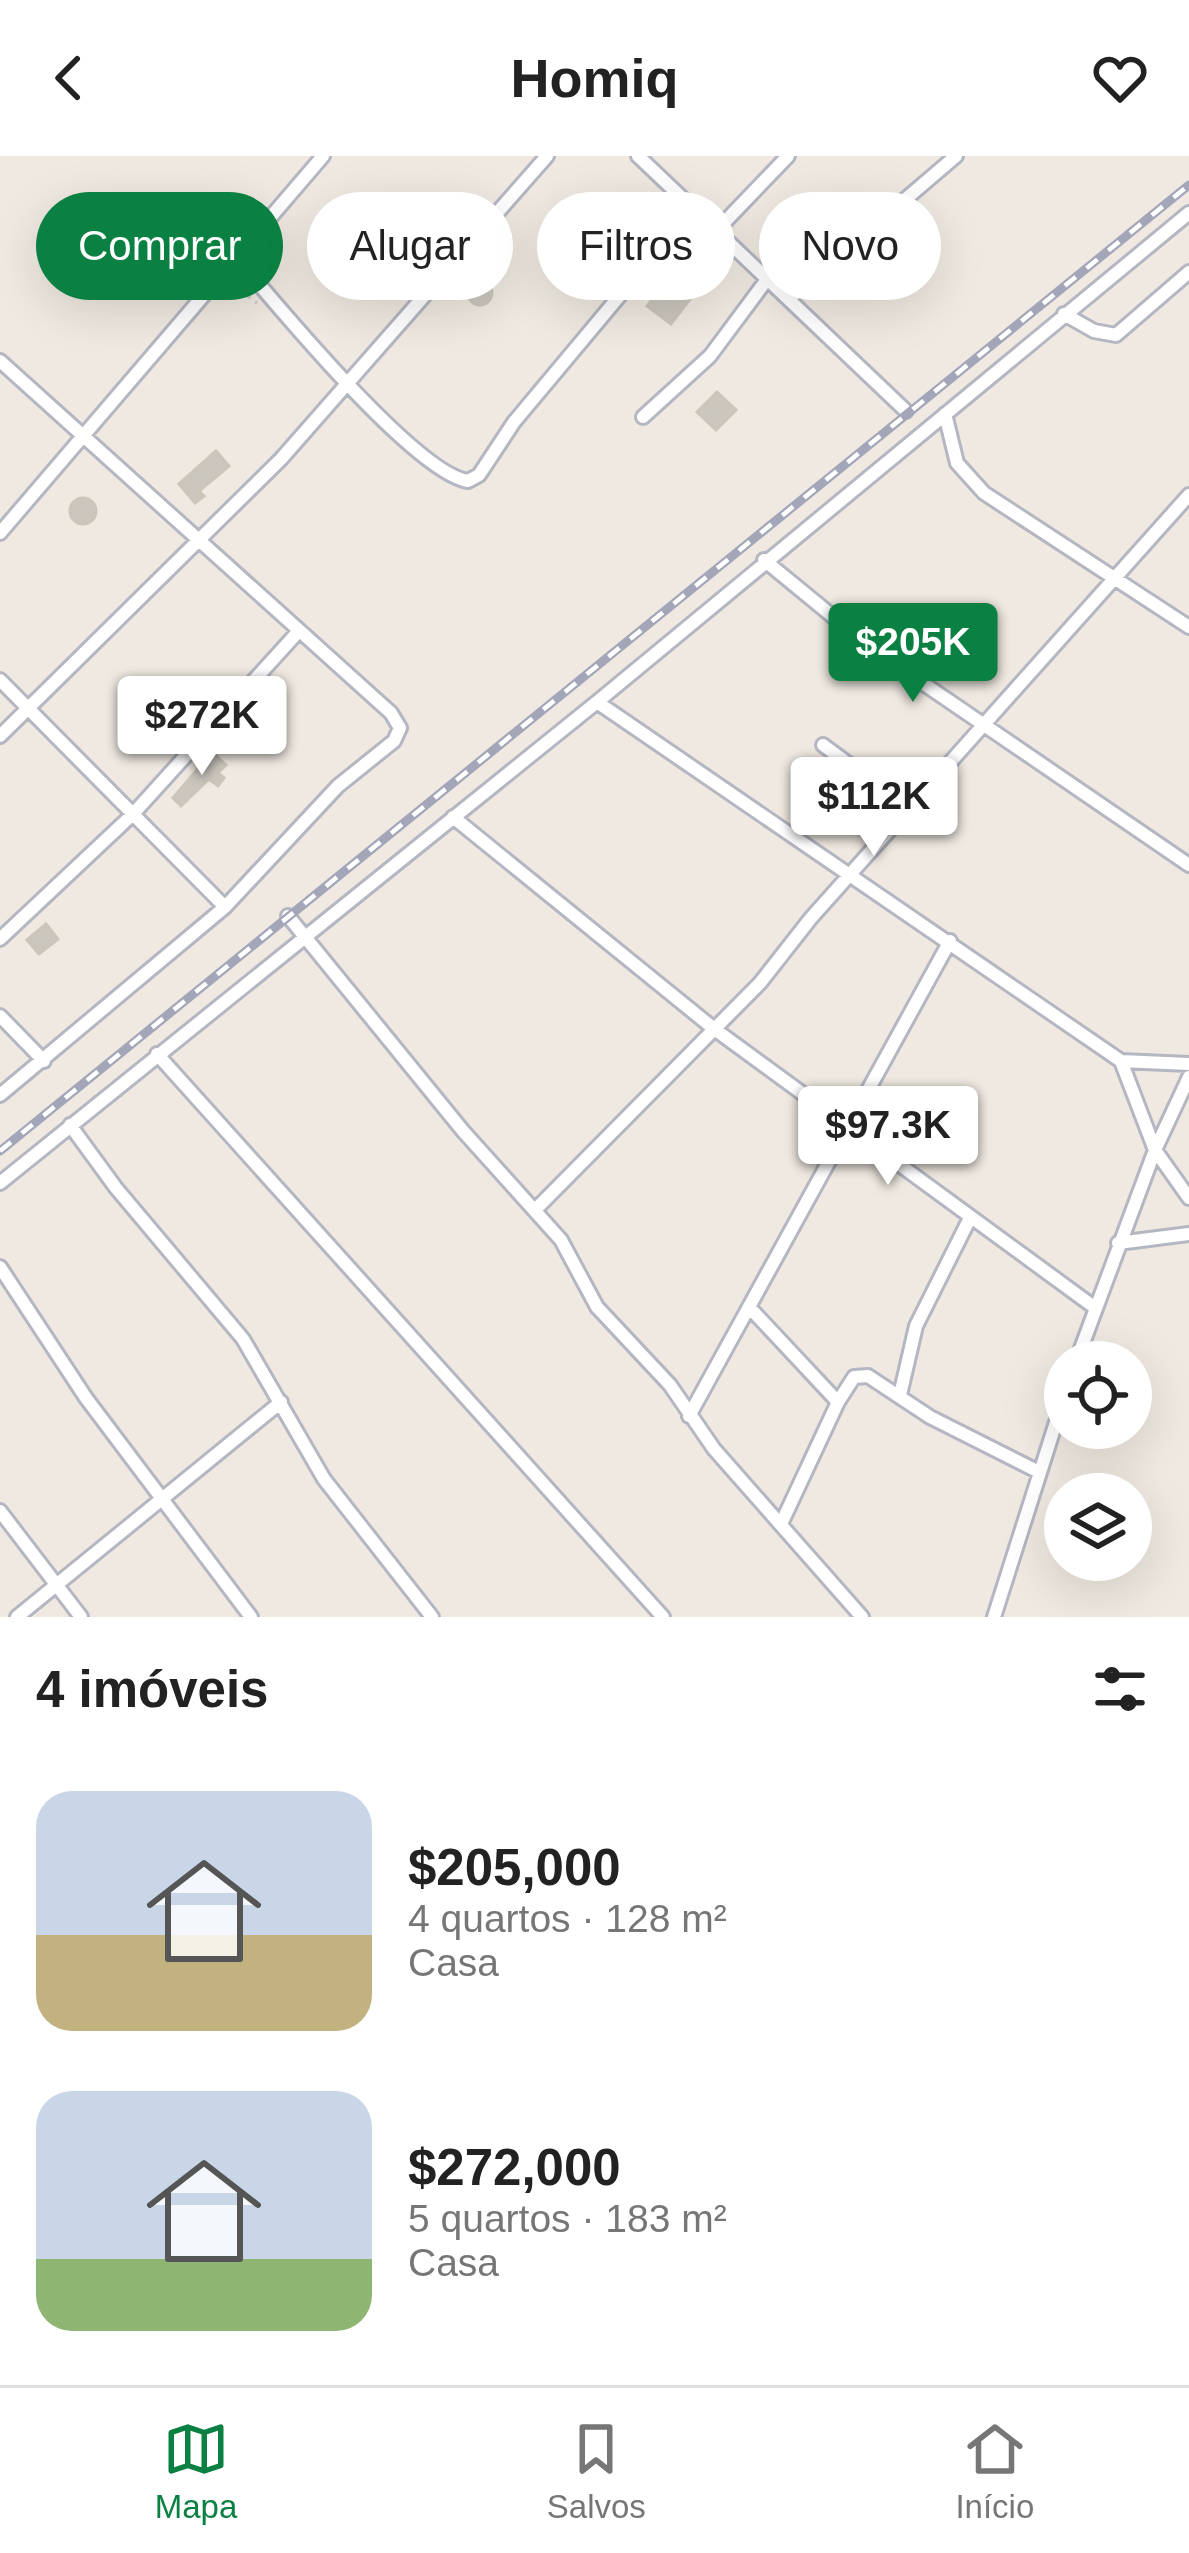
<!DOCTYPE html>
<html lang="pt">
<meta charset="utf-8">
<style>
body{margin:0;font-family:Arial,sans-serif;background:#f2f2f2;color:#222;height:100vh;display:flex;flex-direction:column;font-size:45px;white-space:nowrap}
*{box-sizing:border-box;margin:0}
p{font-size:39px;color:#767676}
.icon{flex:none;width:66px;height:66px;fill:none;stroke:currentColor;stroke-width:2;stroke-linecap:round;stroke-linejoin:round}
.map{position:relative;height:1461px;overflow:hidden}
.sheet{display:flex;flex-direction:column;background:#fff;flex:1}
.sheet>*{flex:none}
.top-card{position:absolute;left:36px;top:36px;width:1119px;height:108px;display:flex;gap:24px}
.controls{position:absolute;left:1044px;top:1185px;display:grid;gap:24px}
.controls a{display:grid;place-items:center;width:108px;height:108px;border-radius:50%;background:#fff;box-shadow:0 12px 48px #0002;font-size:60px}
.price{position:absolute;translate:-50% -102px;padding:0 27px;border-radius:12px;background:#fff;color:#222;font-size:39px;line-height:78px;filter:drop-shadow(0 3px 6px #0008)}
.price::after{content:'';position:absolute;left:50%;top:72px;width:36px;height:27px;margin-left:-18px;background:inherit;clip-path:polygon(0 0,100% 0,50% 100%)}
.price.on{background:#0b8043;color:#fff}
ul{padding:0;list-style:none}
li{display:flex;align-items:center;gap:36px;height:300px;padding:0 36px}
li span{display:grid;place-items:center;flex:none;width:336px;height:240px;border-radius:36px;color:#555}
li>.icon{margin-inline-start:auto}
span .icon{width:144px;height:144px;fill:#fffc;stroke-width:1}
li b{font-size:51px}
h2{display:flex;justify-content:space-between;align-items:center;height:144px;padding:0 36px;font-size:51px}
.chip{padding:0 42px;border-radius:54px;background:#fff;box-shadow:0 12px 48px #0002;font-size:42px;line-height:108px}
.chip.on{background:#0b8043;color:#fff}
header{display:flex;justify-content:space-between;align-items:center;height:156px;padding:0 36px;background:#fff;font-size:54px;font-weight:700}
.menu{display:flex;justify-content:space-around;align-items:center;height:168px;border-top:3px solid #e0e0e0;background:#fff;font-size:33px;color:#767676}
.menu a{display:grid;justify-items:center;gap:6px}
.menu .on{color:#0b8043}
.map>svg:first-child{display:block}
</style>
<header><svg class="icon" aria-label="back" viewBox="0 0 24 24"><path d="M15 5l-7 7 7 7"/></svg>Homiq<svg class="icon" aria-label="heart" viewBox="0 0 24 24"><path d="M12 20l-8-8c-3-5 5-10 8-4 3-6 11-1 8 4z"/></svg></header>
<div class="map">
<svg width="1189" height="1461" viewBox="0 0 1189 1461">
<rect width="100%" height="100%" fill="#efe9e1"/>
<path fill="#cbc7bf" stroke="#cbc5ba" stroke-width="3" d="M421,63L435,73L420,95L416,93L386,124L370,111L387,88L398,96Z
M670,121L693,139L671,168L647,150Z
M468 137a12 12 0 1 1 24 0a12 12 0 1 1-24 0Z
M717,236L736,254L716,274L697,256Z
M216,295L229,310L199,335L204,340L195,347L179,328Z
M70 355a13 13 0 1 1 26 0a13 13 0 1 1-26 0Z
M212,596L226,609L218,617L224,622L218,630L209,623L181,650L173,642Z
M46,768L58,783L39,798L27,784Z"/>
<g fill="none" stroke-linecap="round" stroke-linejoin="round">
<defs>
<path id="street" d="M638,0L906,255
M718,73L788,0
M236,101C275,147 415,317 468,325L479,319L514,266L693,52
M790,142L956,0
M1064,158L1094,175L1116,179L1189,116
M0,205L391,557L400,572L394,585L338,630L225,751L0,939
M945,258L957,307L984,337L1189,471
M643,261L710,200L768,122
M0,377L323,0
M764,404L870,491L1189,709
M0,524L225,751
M597,546L1121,905L1189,908
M0,580L281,303L547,0
M823,589L909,653
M453,661L713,872L1094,1151
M288,760L463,975L561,1084L597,1151L670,1229L714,1293L862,1461
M0,783L133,658L297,477
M0,860L44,905
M157,898L663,1461
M1121,905L1155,994L1189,1042
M70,969L116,1032L243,1183L324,1323L432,1461
M0,1027L597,546L1189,57
M535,1054L760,827L811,762L1189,339
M1118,1087L1189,1078
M0,1111L86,1242L251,1461
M750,1152L838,1246L781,1368
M1076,1206L1155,994L1189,921
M900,1239L916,1170L969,1064
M838,1246L854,1221L868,1220L930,1261L1039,1316
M689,1260L950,785
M0,1355L81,1461
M17,1461L281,1246
M994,1461L1065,1238"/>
</defs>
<use href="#street" stroke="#b4b7c1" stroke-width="18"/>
<path stroke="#c9c9c9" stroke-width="3" stroke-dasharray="9 6" stroke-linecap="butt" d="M231,128L257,147"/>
<use href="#street" stroke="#fff" stroke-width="12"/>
<defs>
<path id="rail" d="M0,995L1189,29"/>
</defs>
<use href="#rail" stroke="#a3a6b8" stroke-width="9"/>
<use href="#rail" stroke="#fff" stroke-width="4.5" stroke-dasharray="14" stroke-linecap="butt"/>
</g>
</svg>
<div class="controls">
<a><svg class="icon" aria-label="locate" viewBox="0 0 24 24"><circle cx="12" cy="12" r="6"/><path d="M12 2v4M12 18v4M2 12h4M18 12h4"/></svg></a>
<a><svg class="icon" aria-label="layers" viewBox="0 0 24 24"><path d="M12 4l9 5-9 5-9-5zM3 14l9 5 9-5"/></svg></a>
</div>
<b class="price on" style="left:913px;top:549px">$205K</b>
<b class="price" style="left:202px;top:622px">$272K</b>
<b class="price" style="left:874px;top:703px">$112K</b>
<b class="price" style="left:888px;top:1032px">$97.3K</b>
<div class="top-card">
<a class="chip on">Comprar</a>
<a class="chip">Alugar</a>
<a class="chip">Filtros</a>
<a class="chip">Novo</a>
</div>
</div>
<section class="sheet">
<h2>4 imóveis<svg class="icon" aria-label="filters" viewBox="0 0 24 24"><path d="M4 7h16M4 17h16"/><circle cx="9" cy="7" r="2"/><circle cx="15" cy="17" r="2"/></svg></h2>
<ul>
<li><span style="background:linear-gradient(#c9d6e8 60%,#c2b280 0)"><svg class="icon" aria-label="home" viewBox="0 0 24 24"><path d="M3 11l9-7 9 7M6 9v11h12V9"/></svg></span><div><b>$205,000</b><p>4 quartos · 128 m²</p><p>Casa</p></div></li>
<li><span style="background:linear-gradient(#c9d6e8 70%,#8fb573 0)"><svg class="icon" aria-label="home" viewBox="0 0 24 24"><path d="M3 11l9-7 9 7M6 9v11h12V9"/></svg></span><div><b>$272,000</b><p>5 quartos · 183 m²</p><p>Casa</p></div></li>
</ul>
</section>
<nav class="menu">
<a class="on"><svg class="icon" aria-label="map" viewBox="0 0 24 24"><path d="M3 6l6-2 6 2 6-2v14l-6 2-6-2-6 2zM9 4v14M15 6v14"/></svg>Mapa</a>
<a><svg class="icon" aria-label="saved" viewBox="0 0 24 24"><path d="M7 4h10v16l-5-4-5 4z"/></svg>Salvos</a>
<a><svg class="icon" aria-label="home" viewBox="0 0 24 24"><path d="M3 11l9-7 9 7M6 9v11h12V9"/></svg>Início</a>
</nav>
